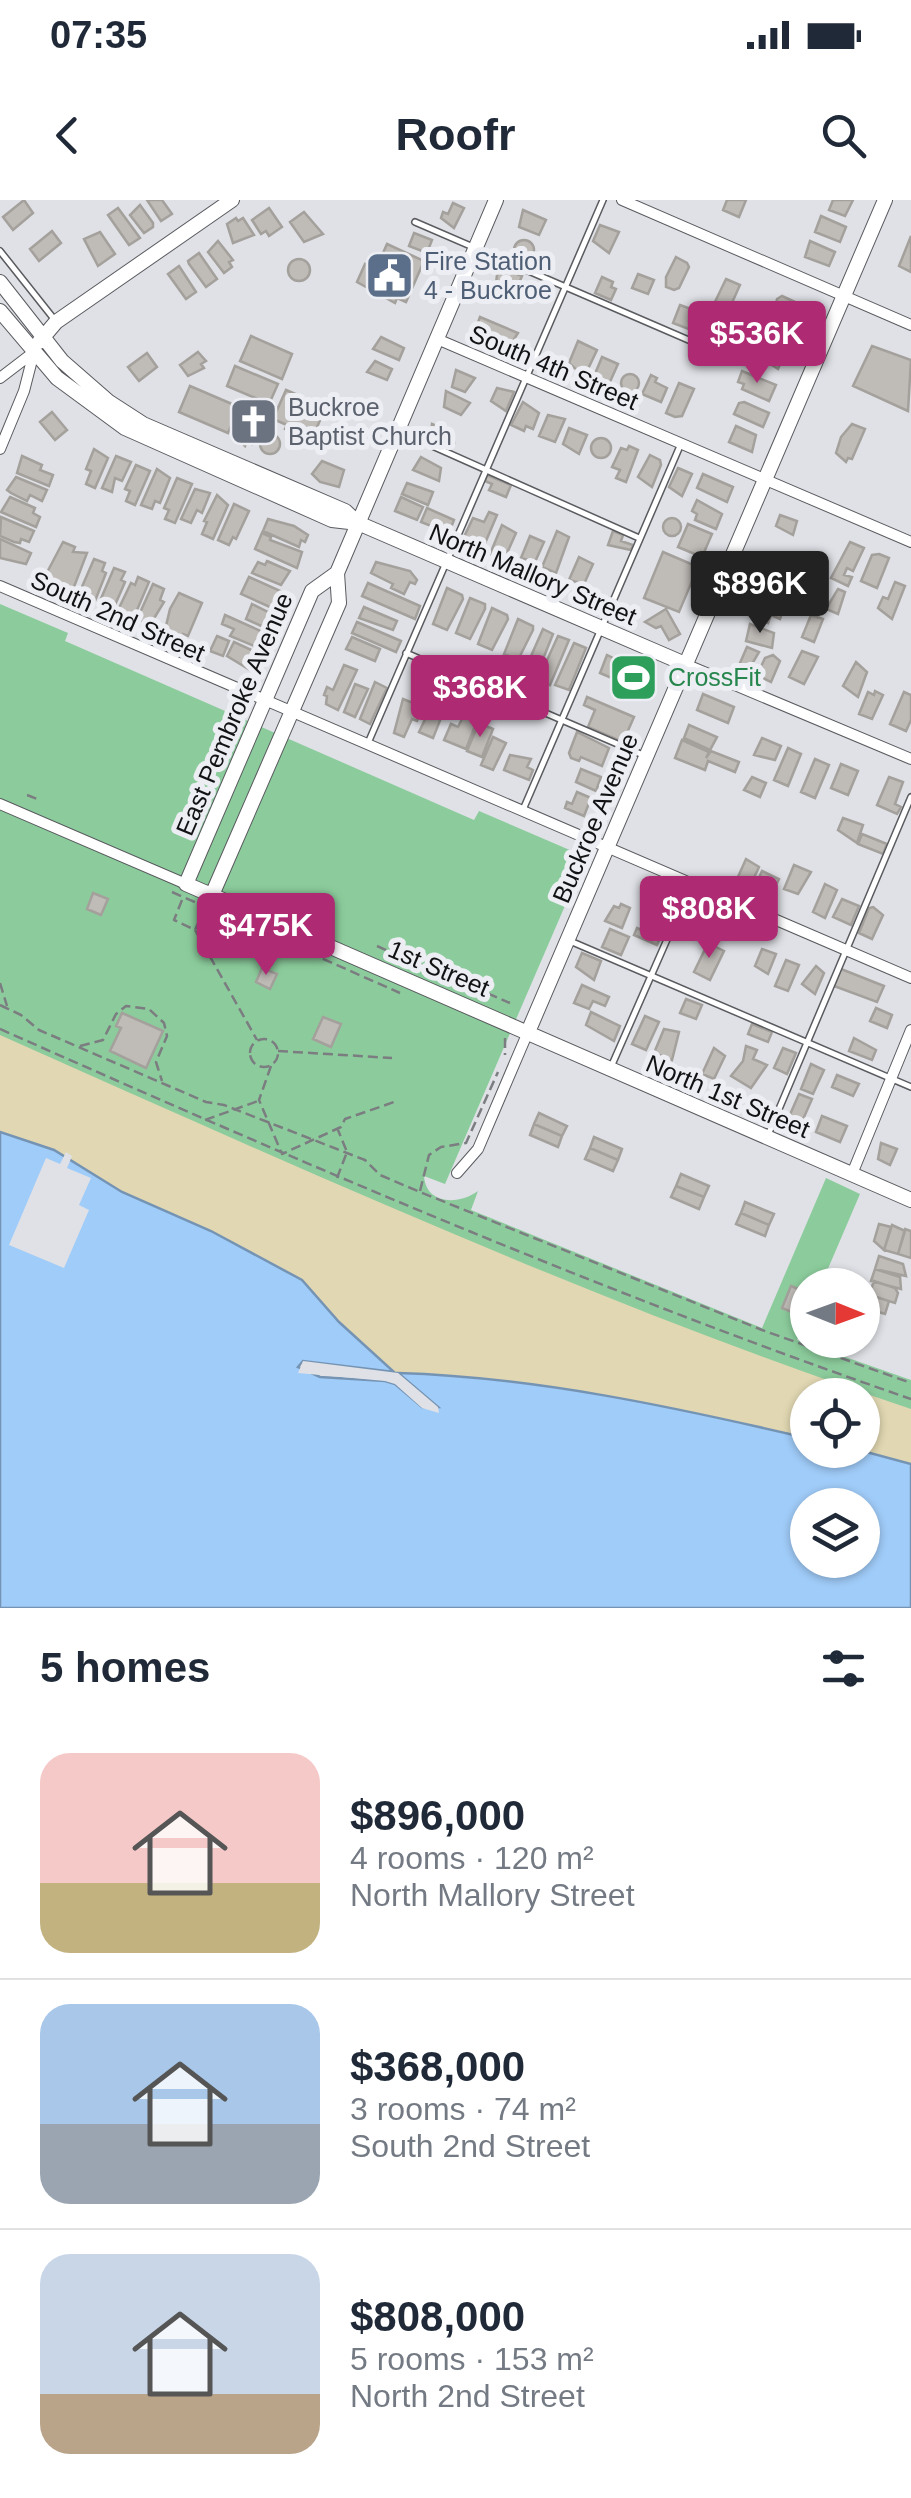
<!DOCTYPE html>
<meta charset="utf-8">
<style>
body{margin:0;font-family:Arial,sans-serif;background:#f2f2f3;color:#1f2937;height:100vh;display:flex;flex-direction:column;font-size:38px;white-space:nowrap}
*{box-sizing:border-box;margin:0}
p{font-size:32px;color:#747a83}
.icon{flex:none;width:55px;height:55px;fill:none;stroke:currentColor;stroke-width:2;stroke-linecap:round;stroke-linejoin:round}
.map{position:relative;height:1408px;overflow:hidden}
.drawer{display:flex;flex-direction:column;background:#fff;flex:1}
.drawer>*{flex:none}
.needle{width:65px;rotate:91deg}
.buttons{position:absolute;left:790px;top:1068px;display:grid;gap:20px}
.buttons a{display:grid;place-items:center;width:90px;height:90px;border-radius:50%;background:#fff;box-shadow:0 2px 8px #0004;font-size:50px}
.price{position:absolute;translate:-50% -85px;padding:0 22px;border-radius:10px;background:#ae2b74;color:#fff;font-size:32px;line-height:65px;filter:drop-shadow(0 2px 5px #0008)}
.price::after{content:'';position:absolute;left:50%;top:60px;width:30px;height:22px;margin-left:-15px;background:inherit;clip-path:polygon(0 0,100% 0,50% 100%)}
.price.current{background:#222;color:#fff}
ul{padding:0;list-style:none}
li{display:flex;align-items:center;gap:30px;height:250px;padding:0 40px}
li+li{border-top:2px solid #e0e1e3}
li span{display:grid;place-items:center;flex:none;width:280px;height:200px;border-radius:30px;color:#555}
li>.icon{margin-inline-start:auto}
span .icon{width:120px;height:120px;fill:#fffc;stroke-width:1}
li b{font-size:42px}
h2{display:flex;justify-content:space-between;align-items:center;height:120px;padding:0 40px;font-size:42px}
.status{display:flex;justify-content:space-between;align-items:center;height:70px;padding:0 50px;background:#fff;direction:ltr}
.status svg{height:28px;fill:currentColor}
header{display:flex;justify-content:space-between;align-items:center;height:130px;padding:0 40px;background:#fff;font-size:45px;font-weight:700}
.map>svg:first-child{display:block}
</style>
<div class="status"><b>07:35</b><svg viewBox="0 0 49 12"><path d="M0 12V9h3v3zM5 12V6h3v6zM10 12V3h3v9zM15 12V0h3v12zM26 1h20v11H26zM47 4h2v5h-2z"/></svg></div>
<header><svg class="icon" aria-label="back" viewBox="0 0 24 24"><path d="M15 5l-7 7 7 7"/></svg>Roofr<svg class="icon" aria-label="search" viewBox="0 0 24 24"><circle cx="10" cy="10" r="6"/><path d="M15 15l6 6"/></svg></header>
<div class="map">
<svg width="911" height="1408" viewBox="0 0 911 1408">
<rect width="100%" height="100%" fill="#dfe1e6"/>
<path fill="#8ccc9c" d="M0,404L68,433L65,441L474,620L479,611L586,657L445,984L424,976C426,1005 459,1005 478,991L471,1010L762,1128L826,978L860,994L821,1085H808L807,1116L797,1140L911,1180V1270L862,1250V1195H808L0,930Z"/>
<path fill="#e1d7b2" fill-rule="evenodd" d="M0,835C299,968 600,1105 911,1209V1368L862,1305H808L398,1173L340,1166L0,1055ZM808,1195H862V1250H808Z"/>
<path fill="#a0ccf9" stroke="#7594b4" stroke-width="2.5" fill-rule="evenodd" d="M0,932L54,950L122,992L211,1031L302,1080L339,1122L394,1172L303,1161L298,1167L320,1177L385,1181L395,1184L422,1207H438L398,1173C535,1177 674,1207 807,1238L808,1250H859L911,1264V1408H0ZM808,1305H862V1360H808Z"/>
<path fill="#dfe1e6" d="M66,952L72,956L67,968L91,978L79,1005L89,1010L64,1068L9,1045L46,958L60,964Z
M303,1161L398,1173L438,1207L439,1213L422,1208L395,1184L385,1181L298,1173Z"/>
<path fill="#bfbbb7" stroke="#a4a09c" stroke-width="2.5" d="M24,0L33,13L13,30L3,17Z
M147,0H162L172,14L161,21Z
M727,0H746L739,17L723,10Z
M833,0H853L845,16L829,10Z
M453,3L464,8L454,28L441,18L443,12L448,14Z
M140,5L153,23V27L144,33L130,15Z
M118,8L140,38L129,45L108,15Z
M269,8L282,27L269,36L266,31L261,34L252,20Z
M523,10L546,20L539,35L519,27Z
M304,12L323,34L304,42L290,22Z
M821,16L846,27L840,42L815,32Z
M236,18L238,21L243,18L254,35L233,43L227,24Z
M600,25L619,32L609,53L593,41Z
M52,31L61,43L39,61L30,49Z
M100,32L115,54L98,66L84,39Z
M414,33L432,40L427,53L409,46Z
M911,36V72L899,66Z
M514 50a10 10 0 1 1 20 0a10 10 0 1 1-20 0Z
M218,41L233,60L229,62L232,67L224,73L208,52Z
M810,41L835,52L829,66L805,57Z
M387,44L424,61L406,102L397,98L395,103L357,82L365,64L376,69Z
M199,53L217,79L206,87L189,64L188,61Z
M676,57L687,63L689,67L679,88L674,90L666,87V77Z
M288 70a11 11 0 1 1 22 0a11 11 0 1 1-22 0Z
M179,66L196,92L186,99L168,74Z
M498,67L522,76L513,98L504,95L507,88L496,83Z
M638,74L654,80L648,94L632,88Z
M602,77L613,82L611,87L616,89L611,100L595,93Z
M726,79L740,85L727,114L712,108Z
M782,96L806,107L800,121L775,111L777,99Z
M680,105L691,109L689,121L694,122L691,130L673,123Z
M480,117L518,133L509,147L474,133Z
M784,119L791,122L788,128L795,131L789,145L765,135L766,124L772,121L782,125Z
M251,136L292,154L282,179L240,161Z
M381,137L404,148L399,160L373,149Z
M578,141L597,150L587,171L583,169L580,173L569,163Z
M769,142L786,150L778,169L761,158L764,144Z
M872,146L911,160L908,211L853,186Z
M198,152L206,161L201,164L204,168L188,176L180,165Z
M147,153L157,167L139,181L128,167Z
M602,157L618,164L609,184L603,181L601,185L592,181Z
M375,161L392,169L387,180L367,172Z
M235,166L278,184L269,204L227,186Z
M456,170L475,178L465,192L452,187Z
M742,171L776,185L769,201L742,189L744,184L738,182Z
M621 183a9 9 0 1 1 18 0a9 9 0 1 1-18 0Z
M651,175L657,178L655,182L667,188L661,202L642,194Z
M679,183L694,189L682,216L675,217L666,213Z
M190,186L239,207L228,233L179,212Z
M497,188L514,192L506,211L491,201Z
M286,190L326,207L313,236L294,228L291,232L285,229L287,225L273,219Z
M446,191L470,203L461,215L444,207Z
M253,197L269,204L252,244L247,241L245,246L236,237Z
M523,202L539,213L533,229L526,226L524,231L511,225Z
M744,202L769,213L763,227L734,214L739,203Z
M52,212L67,230L55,240L40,222Z
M548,215L565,219L555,242L539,236Z
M432,224L453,233L454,242L451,240L447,248L430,240Z
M852,224L865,229L852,259L848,258L846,262L836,253L841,237Z
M736,226L756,235L752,252L729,242Z
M569,228L587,235L579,254L563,244Z
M260 244a10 10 0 1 1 20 0a10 10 0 1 1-20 0Z
M591 248a10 10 0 1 1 20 0a10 10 0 1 1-20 0Z
M629,246L638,250L626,282L616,278L620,270L612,267L621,248L627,250Z
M94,249L108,258L95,288L86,284L91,271L86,269Z
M650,255L660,260L661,265L652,287L638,277Z
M22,256L42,265L40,270L53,275L49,286L17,273Z
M116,256L131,262L122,281L115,278L112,292L102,288Z
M421,257L441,268L439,281L413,270Z
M322,261L344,270L339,287L320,282L312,274Z
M136,265L150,271L135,305L126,301L130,291L125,289Z
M678,268L692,274L682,296L669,287Z
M157,269L170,278L160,303L155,301L152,309L141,305Z
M703,274L733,287L727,302L697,288Z
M487,275L511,285L506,297L489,290L492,284L485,281Z
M16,277L47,290L42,301L30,295L27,301L11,293L7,290Z
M177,278L192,284L175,323L165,319L169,310L164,308Z
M407,283L433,292L428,305L402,294Z
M195,289L210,293L202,313L197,310L191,323L181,319Z
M217,295L228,305L213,339L202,334L207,322L204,321Z
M10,297L35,308L33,313L40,317L36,327L1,312Z
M401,297L423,307L417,320L395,311Z
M697,300L722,314L716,329L695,320L697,314L692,311Z
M234,304L249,311L236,339L233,337L229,345L218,340Z
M427,308L454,320L449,333L421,322Z
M489,312L497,315L483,348L463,339L473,318L484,322Z
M780,315L797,321L793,335L776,326Z
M1,317L34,331L29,342L21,339L20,343L14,342L0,336Z
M663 327a9 9 0 1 1 18 0a9 9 0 1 1-18 0Z
M268,319L294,326L308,335L305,342L301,340L299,347L263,331Z
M688,324L712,334L702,357L678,347Z
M502,325L516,333L504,360L490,354Z
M557,331L569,337L556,373L542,367Z
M613,331L623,335L621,341L633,345L631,350L608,345Z
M262,333L271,337L270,340L302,352L297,368L255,349Z
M530,336L544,342L535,362L521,358Z
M0,339L31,353L26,364L0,358Z
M63,342L75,347L73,352L87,353L72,392L43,380Z
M850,342L864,348L853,371L847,368L844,375L852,377L848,386L831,378Z
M663,352L698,367L679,412L644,398Z
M879,354L889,358L877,388L861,381L872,355Z
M579,357L593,364L584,384L569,380Z
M94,359L105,363L102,371L106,373L95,401L78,396Z
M768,359L786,366L773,388L757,381Z
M267,361L290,371L281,385L252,373L258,362L265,365Z
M376,362L410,371L417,380L415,384L410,382L404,394L391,388L393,384L371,373Z
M114,368L125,372L121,380L125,382L115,405L100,401Z
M138,377L149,382L134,417L118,410L131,383L135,385Z
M249,377L287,394L279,411L241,394Z
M895,382L905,386L892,419L878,408L883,397L888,399Z
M368,383L420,406L415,419L362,396Z
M153,384L164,389L160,400L164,402L150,425L140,420L139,415Z
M447,388L462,395L463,399L447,430L433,424Z
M838,389L845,392L838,414L826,409Z
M179,393L202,403L188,436L183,434L180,441L165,430L170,409Z
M761,396L783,410L780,419L771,415L768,423L752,416Z
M470,398L485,404V409L470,439L456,433Z
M252,404L276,416L270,430L246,419Z
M364,407L397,421L393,430L359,418Z
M492,408L507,415L508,419L492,450L478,444Z
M666,409L680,434L669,440L661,426L656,428L645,422Z
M225,415L265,433L259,448L230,436L234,429L222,424Z
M811,415L823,419L814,442L802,437Z
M518,419L533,426V430L518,460L504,454Z
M357,422L401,441L396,452L352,433Z
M750,424L774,433L772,448L746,441Z
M543,429L553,434L535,479L523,474Z
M217,436L229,441L223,456L210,451Z
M558,436L569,440L550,485L538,480Z
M352,437L380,449L375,461L346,449Z
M234,442L258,453L250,470L227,456Z
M574,443L586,448L569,490L555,485Z
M747,447L759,452L748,471L740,463Z
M802,451L818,457L804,484L789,477Z
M607,455L640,471L633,487L600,473Z
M773,455L780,461L771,482L757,475L765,458Z
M856,462L867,472L858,497L843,486Z
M344,465L357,470L338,510L326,504L327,496L324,495L327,487L333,490Z
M375,482L387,488L370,524L360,519Z
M460,483L472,488L464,504L453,499Z
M355,484L368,489L355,517L344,512Z
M875,491L883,495L872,519L859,514L868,492L874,495Z
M904,492L911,495V520L906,531L890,524Z
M703,494L734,507L728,523L697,510Z
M587,497L634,517L623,542L588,527L595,510L584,505Z
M403,499L418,505L415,512L420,514L417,521L412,519L404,537L394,533Z
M428,513L441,518L433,538L419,532Z
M464,515L475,520V526L466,549L444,540L451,524L458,527Z
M479,523L493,529L482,557L467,551Z
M689,525L717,537L710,550L684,538Z
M577,532L609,548L602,566L581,557L579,561L571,558L569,553Z
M493,537L506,543L493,570L481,565Z
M762,538L781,546L775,560L754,555Z
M682,540L709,552L706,558L711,551L739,562L735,572L708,561L705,570L675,558Z
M788,548L801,554L788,586L774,580Z
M510,555L531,559L527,567L533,570L529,580L504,570Z
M815,559L829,565L815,598L801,592Z
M841,564L858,571L848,595L831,588Z
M581,569L601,577L596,591L576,582Z
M752,577L766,583L760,597L744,590Z
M889,577L903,582L895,604L901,607L897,614L877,605Z
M577,592L591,598L584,616L565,608L567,602L572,604Z
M843,618L863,625L857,643L838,630Z
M862,634L887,644L883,654L858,644Z
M746,659L759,667L752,682L737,679Z
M794,665L811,672L798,694L784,689Z
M762,671L779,679L773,691L756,684Z
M825,684L837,690L825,718L813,712Z
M93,693L108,699L101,715L87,709Z
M667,697L679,702L673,718L668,719L660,716L662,708L658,707L661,699Z
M842,699L859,706L851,725L833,717Z
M621,704L630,708L622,728L605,721L614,706L619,708Z
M873,707L883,715L872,739L859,733L869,708Z
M684 721a10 10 0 1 1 20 0a10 10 0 1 1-20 0Z
M649,715L667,722L657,745L634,735L637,728L653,735L655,732L658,726L647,721Z
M610,729L629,737L621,755L602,747Z
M708,743L724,751L710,780L694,772Z
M762,749L776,754L768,774L755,766Z
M582,753L601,761L594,780L576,767Z
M786,760L799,765L788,791L775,786Z
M816,766L824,773L815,794L802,784Z
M262,768L277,774L270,789L256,782Z
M841,769L884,786L877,802L834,786Z
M582,785L609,797L605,806L593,801L589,809L574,803Z
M686,799L702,805L696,819L680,813Z
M876,808L892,815L887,828L870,821Z
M591,812L620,826L614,841L586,825Z
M122,813L163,831L146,868L110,851L121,828L116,826Z
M645,816L659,822L646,850L632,844Z
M323,817L341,824L331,847L313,839Z
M752,824L772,832L768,842L748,834Z
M664,829L679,832L672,860L654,853Z
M854,838L876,850L872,860L849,851Z
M746,846L757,850L753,859L767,865L751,888L731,876L743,861Z
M714,848L725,856L714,879L702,874Z
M783,848L796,853L787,874L774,868Z
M811,864L824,870L813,894L801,889Z
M837,875L859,884L853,896L832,887Z
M799,894L812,899L801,924L788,919Z
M539,913L567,926L562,936L534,924Z
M822,916L847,926L840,942L816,932Z
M534,924L562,936L558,947L530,935Z
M594,937L622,949L618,960L590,948Z
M881,943L897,949L890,965L878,959Z
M590,948L618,960L613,971L585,959Z
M681,974L709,986L704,997L676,986Z
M676,986L704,997L699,1009L671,997Z
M745,1002L774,1014L769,1025L741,1013Z
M741,1013L769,1025L765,1036L736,1024Z
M879,1024L891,1027L884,1050L874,1041Z
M892,1025L905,1031L898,1054L884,1050Z
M905,1029L911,1031V1058L898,1054Z
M879,1056L903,1064L906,1076L875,1069Z
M875,1069L900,1077L901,1089L871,1081Z
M874,1081L895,1088L898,1093L895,1103L869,1095Z
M791,1086L808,1093L799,1115L782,1108Z
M864,1093L889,1101L885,1114L862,1107Z"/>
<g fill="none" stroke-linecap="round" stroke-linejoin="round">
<defs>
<path id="lane" d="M415,22L721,154
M0,51L54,119
M401,232L639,338
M406,453L643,555
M368,543L603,0
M522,612L680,246
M570,741L911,887
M611,867L691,685
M768,935L911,597"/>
<path id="street" d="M622,0L911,125
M437,139L911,342
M0,178L34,152
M0,249L24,191L34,152
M0,386L911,778
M685,464L911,559
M0,604L186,684
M457,973L478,949L528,832
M852,974L911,830"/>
<path id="secondary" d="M0,82L62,161L109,202L143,224L345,311L358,323L685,464
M0,111L57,178L125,228L332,320L358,323
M39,142L56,122L232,0
M337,373L312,391L186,684L911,1000
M212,695L339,403L337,373L496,0
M528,832L885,0"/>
</defs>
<use href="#lane" stroke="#595b5f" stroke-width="8"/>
<use href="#street" stroke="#595b5f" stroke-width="12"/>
<use href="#secondary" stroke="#595b5f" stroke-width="16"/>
<path stroke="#7b7d80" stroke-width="2.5" stroke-dasharray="10 5" stroke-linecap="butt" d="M27,595L37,599
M172,692L400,793
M182,700L174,720L195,730L204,710
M195,730L257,840
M377,746L388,751
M405,758L510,803
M0,783L7,806
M0,805L21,815L39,830L206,902L224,905L365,960L380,975L420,992L762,1130L911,1183
M0,829C300,962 600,1092 911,1199
M505,838V855
M250 853a14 14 0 1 1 28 0a14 14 0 1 1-28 0Z
M80,846L103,840L116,814L126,806L149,809L164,823L167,836L156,862L162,881
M278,851L392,858
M271,866L259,900L282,954L341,927L345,919L397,901
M205,920L258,901
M337,978L347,952L338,930
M420,991L429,955L441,947L466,943L498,872"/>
<use href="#lane" stroke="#fff" stroke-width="5"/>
<use href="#street" stroke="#fff" stroke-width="10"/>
<use href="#secondary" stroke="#fff" stroke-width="14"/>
</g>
<defs>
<symbol id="civic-square" viewBox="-11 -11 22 22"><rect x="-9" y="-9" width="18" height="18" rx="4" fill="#5c6f8a" stroke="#eceef3"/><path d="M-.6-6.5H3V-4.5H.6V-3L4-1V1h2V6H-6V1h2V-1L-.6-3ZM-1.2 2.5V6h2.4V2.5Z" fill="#fff"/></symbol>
<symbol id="church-square" viewBox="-11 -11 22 22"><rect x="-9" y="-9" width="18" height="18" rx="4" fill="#6b7280" stroke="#eceef3"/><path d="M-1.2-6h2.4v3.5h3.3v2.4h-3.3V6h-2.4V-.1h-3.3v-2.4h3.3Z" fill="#fff"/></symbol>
<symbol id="stadium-square" viewBox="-11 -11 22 22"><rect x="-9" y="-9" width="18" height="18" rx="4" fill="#2e9e5b" stroke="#eceef3"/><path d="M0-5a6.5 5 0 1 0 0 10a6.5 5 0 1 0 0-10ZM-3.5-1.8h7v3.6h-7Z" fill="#fff"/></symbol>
</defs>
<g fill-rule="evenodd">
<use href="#civic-square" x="362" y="48" width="55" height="55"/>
<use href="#church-square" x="226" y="194" width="55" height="55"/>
<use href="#stadium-square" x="606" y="450" width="55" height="55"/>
</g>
<g text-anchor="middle" stroke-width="10" stroke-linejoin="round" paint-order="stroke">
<g font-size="25" fill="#4e5e75" stroke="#eceef3" text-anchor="start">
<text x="424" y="70">Fire Station<tspan x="424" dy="29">4 - Buckroe</tspan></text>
</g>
<g font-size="25" fill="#121214" stroke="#eceef3">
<text transform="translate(554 167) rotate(23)" y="9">South 4th Street</text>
<text transform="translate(533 374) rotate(23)" y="9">North Mallory Street</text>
<text transform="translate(118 416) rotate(24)" y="9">South 2nd Street</text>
<text transform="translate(234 514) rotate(-67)" y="9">East Pembroke Avenue</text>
<text transform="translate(595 618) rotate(-67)" y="9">Buckroe Avenue</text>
<text transform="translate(439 768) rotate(23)" y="9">1st Street</text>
<text transform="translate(728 896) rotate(23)" y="9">North 1st Street</text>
</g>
<g font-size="25" fill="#5b616d" stroke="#eceef3" text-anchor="start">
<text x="288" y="216">Buckroe<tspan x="288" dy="29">Baptist Church</tspan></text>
</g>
<g font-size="25" fill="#27864d" stroke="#eceef3" text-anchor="start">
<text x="668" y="486">CrossFit</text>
</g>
</g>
</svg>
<div class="buttons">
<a><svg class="needle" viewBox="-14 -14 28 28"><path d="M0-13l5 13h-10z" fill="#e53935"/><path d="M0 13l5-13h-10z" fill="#747a83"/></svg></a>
<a><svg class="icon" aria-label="locate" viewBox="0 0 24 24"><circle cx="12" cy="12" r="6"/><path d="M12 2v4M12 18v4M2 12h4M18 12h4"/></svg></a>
<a><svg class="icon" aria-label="layers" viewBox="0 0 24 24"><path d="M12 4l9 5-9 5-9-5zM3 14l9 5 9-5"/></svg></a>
</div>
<b class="price" style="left:757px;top:186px">$536K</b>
<b class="price current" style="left:760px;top:436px">$896K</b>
<b class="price" style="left:480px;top:540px">$368K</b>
<b class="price" style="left:709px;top:761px">$808K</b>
<b class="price" style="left:266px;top:778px">$475K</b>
</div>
<section class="drawer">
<h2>5 homes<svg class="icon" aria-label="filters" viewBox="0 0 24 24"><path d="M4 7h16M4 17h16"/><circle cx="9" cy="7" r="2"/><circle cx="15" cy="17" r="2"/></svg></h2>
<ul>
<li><span style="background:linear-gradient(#f6c9c9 65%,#c2b280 0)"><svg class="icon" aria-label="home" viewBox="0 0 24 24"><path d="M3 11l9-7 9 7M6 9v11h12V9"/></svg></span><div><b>$896,000</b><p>4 rooms · 120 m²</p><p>North Mallory Street</p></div></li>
<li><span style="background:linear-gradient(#a9c7e8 60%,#9aa5b1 0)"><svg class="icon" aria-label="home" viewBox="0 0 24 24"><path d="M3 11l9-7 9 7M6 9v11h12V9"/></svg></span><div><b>$368,000</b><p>3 rooms · 74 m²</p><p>South 2nd Street</p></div></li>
<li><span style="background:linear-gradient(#c9d6e8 70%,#b9a48a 0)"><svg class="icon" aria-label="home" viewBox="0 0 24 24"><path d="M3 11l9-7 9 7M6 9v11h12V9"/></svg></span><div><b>$808,000</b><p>5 rooms · 153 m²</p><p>North 2nd Street</p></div></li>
</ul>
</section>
